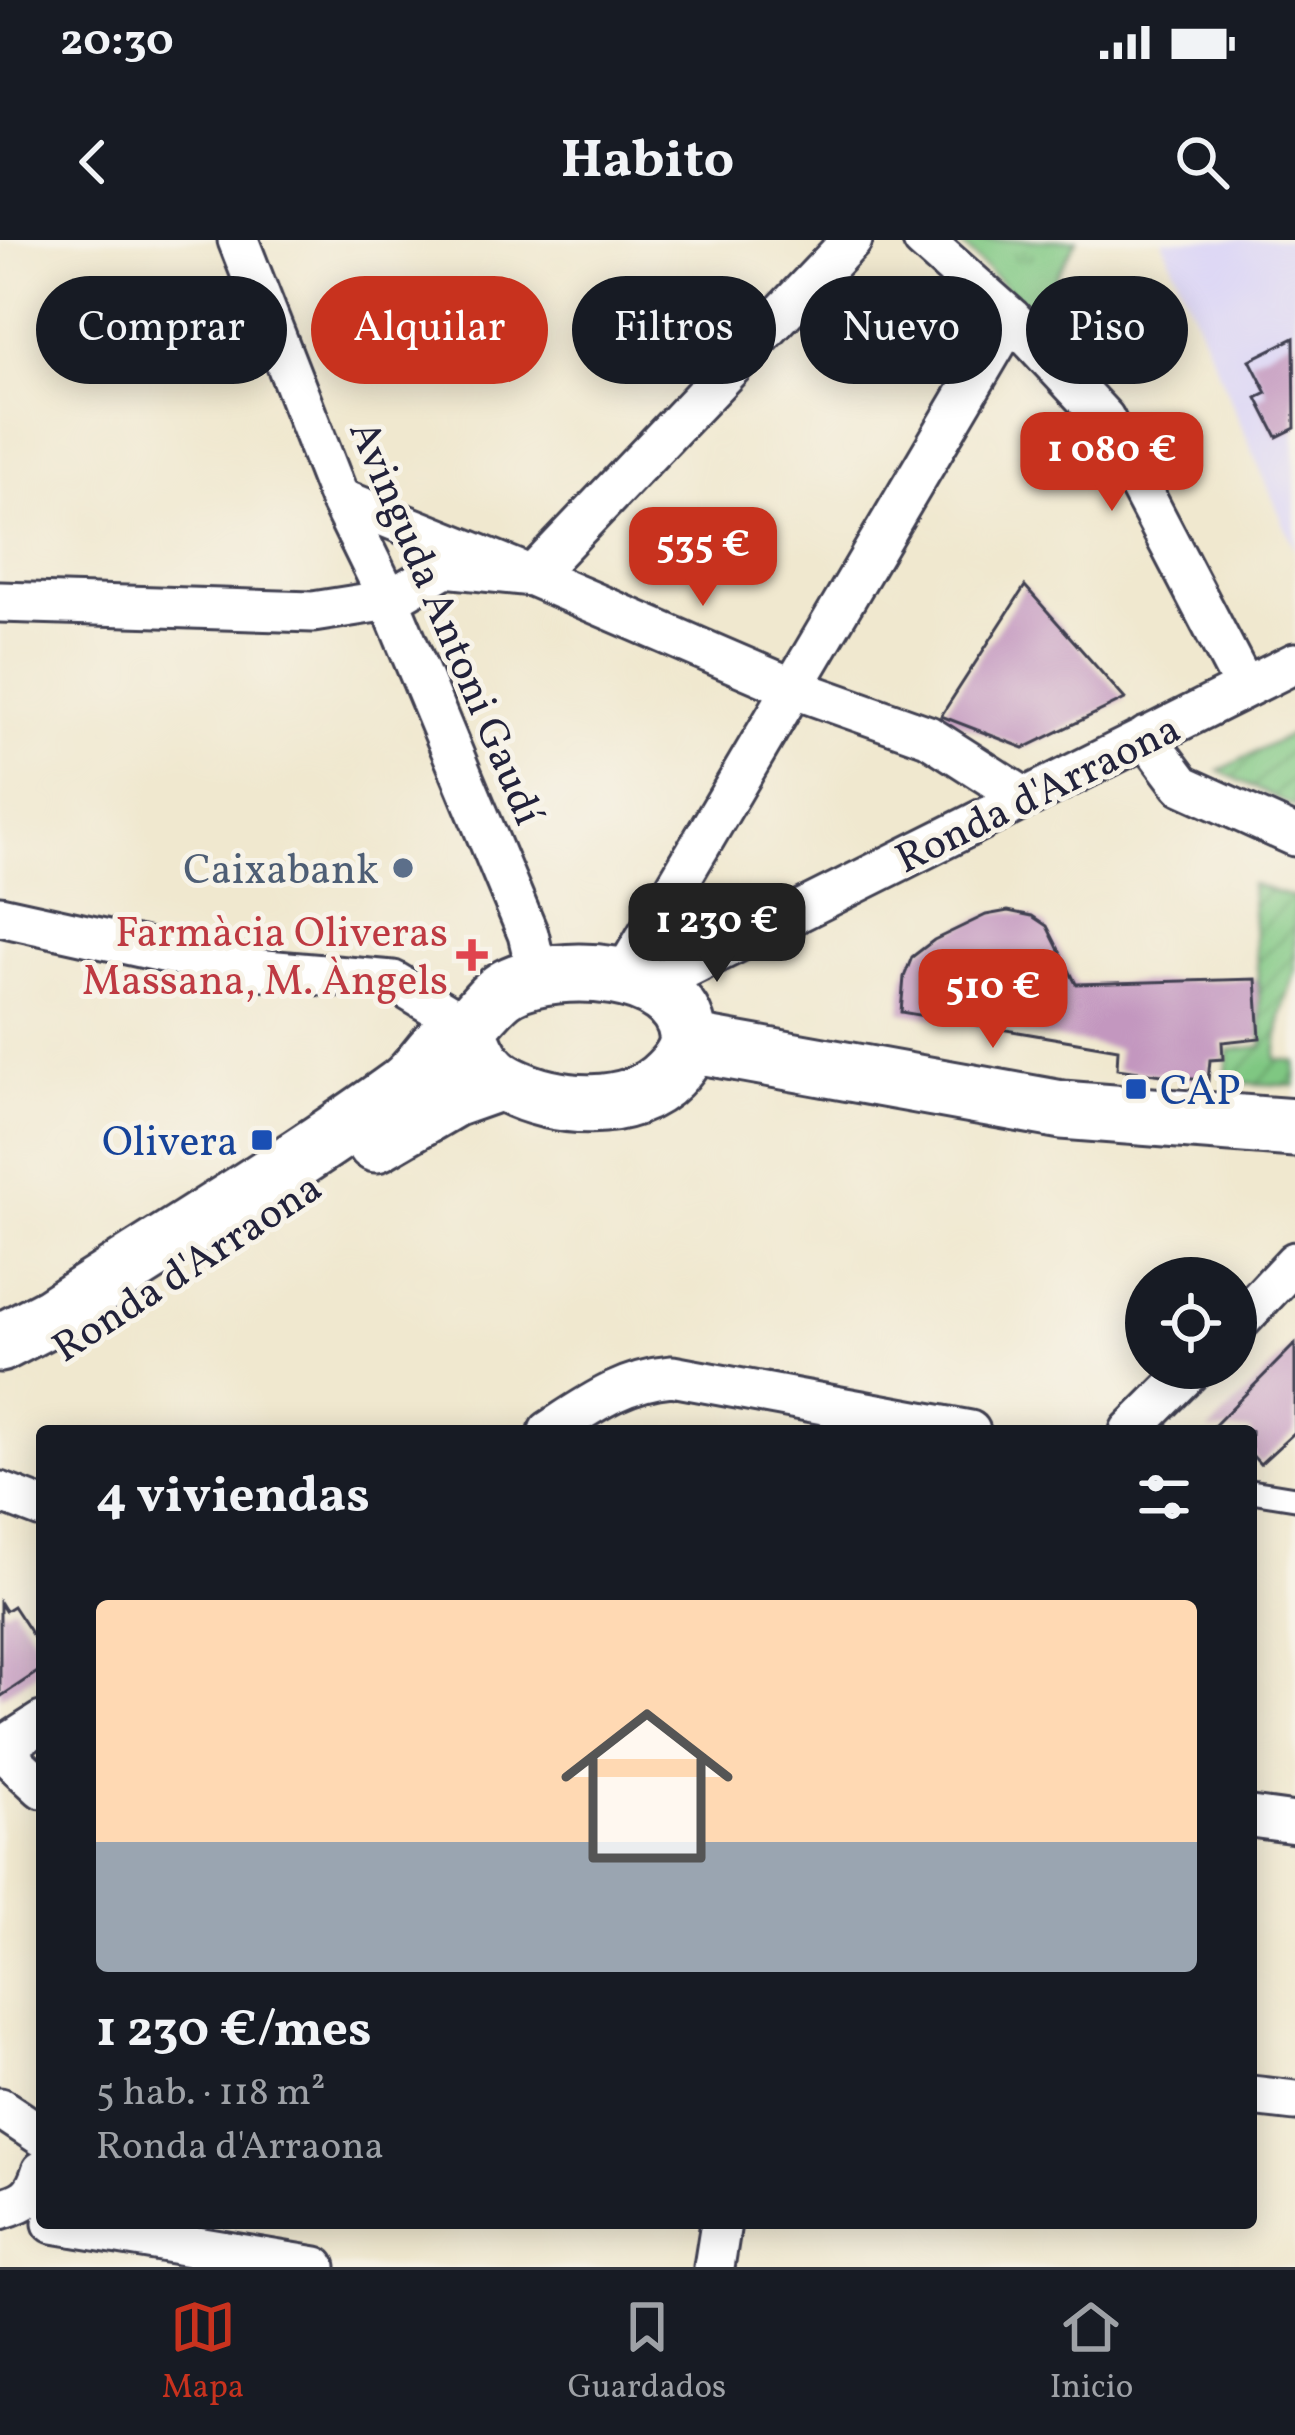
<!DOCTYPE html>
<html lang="es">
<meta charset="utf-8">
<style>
body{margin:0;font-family:Vollkorn,serif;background:#20242c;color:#f1f3f6;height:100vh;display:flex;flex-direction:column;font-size:45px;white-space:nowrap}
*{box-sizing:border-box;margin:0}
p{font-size:39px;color:#9ea1a6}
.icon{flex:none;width:66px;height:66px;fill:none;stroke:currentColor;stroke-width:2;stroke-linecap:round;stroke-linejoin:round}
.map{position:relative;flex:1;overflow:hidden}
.side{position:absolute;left:36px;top:1185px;width:1221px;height:804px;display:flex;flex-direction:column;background:#171b24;border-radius:12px;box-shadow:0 6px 30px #0003}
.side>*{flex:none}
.banner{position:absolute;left:36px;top:36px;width:1224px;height:108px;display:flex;gap:24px}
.buttons{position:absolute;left:1125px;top:1017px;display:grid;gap:24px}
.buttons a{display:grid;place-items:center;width:132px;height:132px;border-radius:50%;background:#171b24;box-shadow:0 6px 30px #0003;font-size:60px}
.price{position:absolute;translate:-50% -102px;padding:0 27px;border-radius:24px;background:#c8321e;color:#fff;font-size:39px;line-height:78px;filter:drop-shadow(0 3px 6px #0008)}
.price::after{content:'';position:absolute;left:50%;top:72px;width:36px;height:27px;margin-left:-18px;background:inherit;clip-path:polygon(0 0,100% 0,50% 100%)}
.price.current{background:#222;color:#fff}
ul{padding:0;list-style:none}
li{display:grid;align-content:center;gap:24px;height:636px;padding:0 60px}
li+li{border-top:3px solid #363941}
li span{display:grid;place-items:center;height:372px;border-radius:12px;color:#555}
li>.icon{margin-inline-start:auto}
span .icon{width:216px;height:216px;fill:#fffc;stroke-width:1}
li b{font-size:51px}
h2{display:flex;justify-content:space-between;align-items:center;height:144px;padding:0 60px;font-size:51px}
.pill{padding:0 42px;border-radius:54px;background:#171b24;box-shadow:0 6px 30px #0003;font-size:42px;line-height:108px}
.pill.current{background:#c8321e;color:#fff}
.status{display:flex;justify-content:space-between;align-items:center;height:84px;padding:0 60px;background:#171b24;direction:ltr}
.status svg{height:33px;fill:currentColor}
header{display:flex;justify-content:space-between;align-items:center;height:156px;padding:0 60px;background:#171b24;font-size:54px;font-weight:700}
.dock{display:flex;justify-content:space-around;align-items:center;height:168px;border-top:3px solid #363941;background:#171b24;font-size:33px;color:#9ea1a6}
.dock a{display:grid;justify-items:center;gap:6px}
.dock .current{color:#c8321e}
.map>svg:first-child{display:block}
</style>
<div class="status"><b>20:30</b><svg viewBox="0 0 49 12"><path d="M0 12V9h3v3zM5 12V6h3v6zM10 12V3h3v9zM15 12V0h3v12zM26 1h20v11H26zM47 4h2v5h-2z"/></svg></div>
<header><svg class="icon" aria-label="back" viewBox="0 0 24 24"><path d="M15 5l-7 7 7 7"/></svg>Habito<svg class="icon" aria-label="search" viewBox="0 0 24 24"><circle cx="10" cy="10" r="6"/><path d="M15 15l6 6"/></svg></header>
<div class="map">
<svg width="1295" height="2027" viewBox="0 0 1295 2027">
<defs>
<pattern id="park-tufts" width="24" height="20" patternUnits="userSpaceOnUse" patternTransform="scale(3)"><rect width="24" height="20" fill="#7fc782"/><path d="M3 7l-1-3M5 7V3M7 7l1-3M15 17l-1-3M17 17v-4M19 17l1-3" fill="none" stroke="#68a16c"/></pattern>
<pattern id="garden-furrows" width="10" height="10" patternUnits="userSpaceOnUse" patternTransform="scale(3)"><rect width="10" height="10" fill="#7fc782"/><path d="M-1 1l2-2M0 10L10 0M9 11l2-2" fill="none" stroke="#68a16c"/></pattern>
</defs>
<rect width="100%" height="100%" fill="#f7f3e8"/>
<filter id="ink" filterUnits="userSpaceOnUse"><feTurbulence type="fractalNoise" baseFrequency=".00833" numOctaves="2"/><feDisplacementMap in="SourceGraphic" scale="24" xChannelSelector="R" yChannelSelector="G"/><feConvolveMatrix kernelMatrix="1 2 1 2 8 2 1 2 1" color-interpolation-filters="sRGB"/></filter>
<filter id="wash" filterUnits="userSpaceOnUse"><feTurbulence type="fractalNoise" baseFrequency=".004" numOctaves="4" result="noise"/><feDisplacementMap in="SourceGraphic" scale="48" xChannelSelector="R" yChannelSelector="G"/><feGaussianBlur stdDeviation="2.7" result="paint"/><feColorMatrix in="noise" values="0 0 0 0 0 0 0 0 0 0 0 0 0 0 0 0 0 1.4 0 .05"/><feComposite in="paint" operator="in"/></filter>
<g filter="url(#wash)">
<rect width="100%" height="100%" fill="#f0e8cf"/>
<path fill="#dcd6f6" d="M1162,0H1295V310Z"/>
<path fill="url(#park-tufts)" stroke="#50745e" stroke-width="3" d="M956,0H1077L1034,74Z"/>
<path fill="url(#garden-furrows)" stroke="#50745e" stroke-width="3" d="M1295,492V567L1219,531Z
M1251,644L1295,658V732L1281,776L1276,819L1295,821V846L1225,842L1229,810L1263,806Z"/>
<g id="blocks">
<path fill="#c397bf" d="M1294,98L1295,188L1277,197L1257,158L1267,153L1250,120Z
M1025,346L1125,459L1024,508L941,476Z
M1008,671L1032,676L1047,686L1076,744L1256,739L1260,798L1222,802L1223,819L1210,820L1208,841L1117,829L1118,809L901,772L904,737L912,717L934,700L986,675Z
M1295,1104V1192L1260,1224L1251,1214V1191H1209Z
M0,1363L5,1371L13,1366L42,1410V1429L0,1457Z"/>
</g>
</g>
<g filter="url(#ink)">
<use href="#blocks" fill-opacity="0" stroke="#414051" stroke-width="3"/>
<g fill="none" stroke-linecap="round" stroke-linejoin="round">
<defs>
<path id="lane" d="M1251,1251L1295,1258"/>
<path id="street" d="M238,0L339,258L389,360L528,694L538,736
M923,0L1011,78L1104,178L1245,448
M339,258L532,336L790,447L928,496L1025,558
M0,362L313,372L389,360L445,327L532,336L852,0
M1146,497L1182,545L1295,596
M0,676L231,727L393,741L468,786
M622,738L1011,78
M650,746L1295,423
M1236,1085L1295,1022
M549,1191C589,1165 623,1140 672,1136L970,1191
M1130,1191L1193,1128
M0,1252L42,1268
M0,1509L42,1548
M0,1509L42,1482
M1251,1577L1295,1583
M1251,1856L1295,1861
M0,1868L42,1896
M0,1969C25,1962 34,1957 42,1931
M53,1983L316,2027
M714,2027L721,1983"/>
<path id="secondary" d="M689,803L1062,870L1295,888
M376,903L453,858L501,841
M0,1103L52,1076C168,1000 290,928 403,846C420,833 430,813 446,799C453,794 463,791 469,785C483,772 492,756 509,747C557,722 680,726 688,795C690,810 679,824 669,834C630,875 555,869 507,844C484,832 473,811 468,786"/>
</defs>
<use href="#lane" stroke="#414051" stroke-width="27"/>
<use href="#street" stroke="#414051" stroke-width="45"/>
<use href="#secondary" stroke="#414051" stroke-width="63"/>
<use href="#lane" stroke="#fff" stroke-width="21"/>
<use href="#street" stroke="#fff" stroke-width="39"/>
<use href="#secondary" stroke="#fff" stroke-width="57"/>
</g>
</g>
<circle fill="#5c6f8a" stroke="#f7f3e8" stroke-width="4.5" cx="403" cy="628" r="12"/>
<path fill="#e0444e" stroke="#f7f3e8" stroke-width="4.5" d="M466 697h12v12h12v12h-12v12h-12v-12h-12v-12h12z"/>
<g fill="#1a4fb4" stroke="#f7f3e8" stroke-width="4.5">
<rect x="1124" y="837" width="24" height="24" rx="6"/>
<rect x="250" y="888" width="24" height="24" rx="6"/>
</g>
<g text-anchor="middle" stroke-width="10" stroke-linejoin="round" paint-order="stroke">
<g font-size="42" fill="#22223b" stroke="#f7f3e8">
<text transform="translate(448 382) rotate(67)" y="15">Avinguda Antoni Gaudí</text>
<text transform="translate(1037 552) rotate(-26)" y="15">Ronda d'Arraona</text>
<text transform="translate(186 1026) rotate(-33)" y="15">Ronda d'Arraona</text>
</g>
<g font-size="42" fill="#4e5e75" stroke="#f7f3e8" text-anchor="end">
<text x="379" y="643">Caixabank</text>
</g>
<g font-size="42" fill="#be3a42" stroke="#f7f3e8" text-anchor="end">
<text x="448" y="706">Farmàcia Oliveras<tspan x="448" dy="48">Massana, M. Àngels</tspan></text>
</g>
<g font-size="42" fill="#164399" stroke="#f7f3e8" text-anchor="start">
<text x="1160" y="864">CAP</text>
<text x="238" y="915" text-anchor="end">Olivera</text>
</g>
</g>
</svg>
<div class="buttons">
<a><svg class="icon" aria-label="locate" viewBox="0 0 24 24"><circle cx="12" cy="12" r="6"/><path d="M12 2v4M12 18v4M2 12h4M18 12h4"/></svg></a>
</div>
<b class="price" style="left:1112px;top:274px">1 080 €</b>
<b class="price" style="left:703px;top:369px">535 €</b>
<b class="price current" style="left:717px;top:745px">1 230 €</b>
<b class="price" style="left:993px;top:811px">510 €</b>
<div class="banner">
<a class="pill">Comprar</a>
<a class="pill current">Alquilar</a>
<a class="pill">Filtros</a>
<a class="pill">Nuevo</a>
<a class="pill">Piso</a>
</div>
<section class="side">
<h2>4 viviendas<svg class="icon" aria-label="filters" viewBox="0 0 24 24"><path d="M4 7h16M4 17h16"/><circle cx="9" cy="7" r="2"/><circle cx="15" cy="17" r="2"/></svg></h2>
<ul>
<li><span style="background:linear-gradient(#ffd9b3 65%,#9aa5b1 0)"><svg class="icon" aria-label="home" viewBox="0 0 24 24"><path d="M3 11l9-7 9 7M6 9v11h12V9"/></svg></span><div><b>1 230 €/mes</b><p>5 hab. · 118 m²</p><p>Ronda d'Arraona</p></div></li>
</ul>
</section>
</div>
<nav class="dock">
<a class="current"><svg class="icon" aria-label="map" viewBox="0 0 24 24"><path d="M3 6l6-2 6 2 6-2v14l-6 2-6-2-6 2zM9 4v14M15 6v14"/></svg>Mapa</a>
<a><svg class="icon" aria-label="saved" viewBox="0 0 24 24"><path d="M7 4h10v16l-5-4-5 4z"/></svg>Guardados</a>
<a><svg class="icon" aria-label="home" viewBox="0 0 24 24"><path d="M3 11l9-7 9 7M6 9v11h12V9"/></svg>Inicio</a>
</nav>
